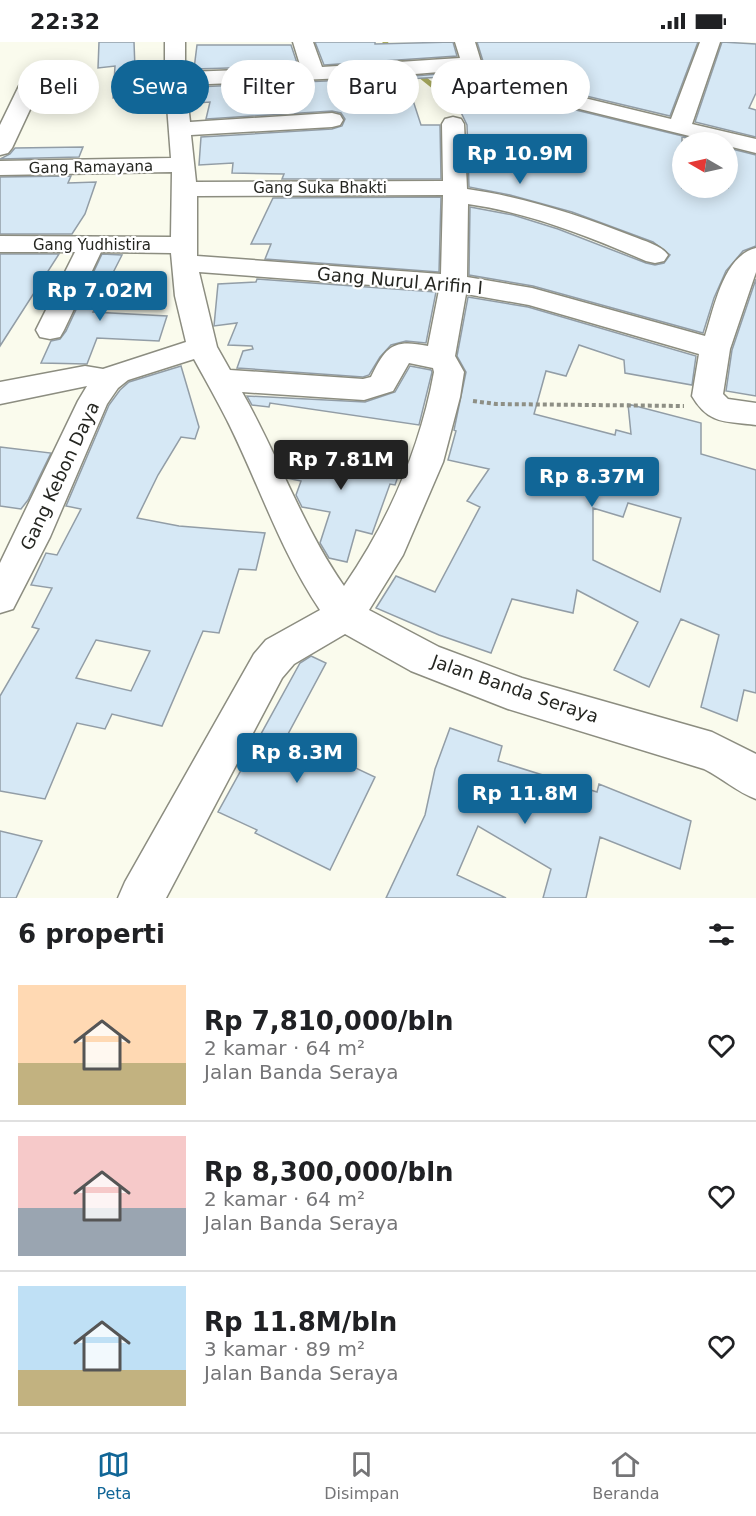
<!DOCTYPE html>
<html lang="id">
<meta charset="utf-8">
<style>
body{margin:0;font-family:"DejaVu Sans",sans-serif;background:#f2f2f2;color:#202124;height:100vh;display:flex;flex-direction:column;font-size:22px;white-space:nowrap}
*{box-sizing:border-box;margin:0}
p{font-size:20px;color:#757577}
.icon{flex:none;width:33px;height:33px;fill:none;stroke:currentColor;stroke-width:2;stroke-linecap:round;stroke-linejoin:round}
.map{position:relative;height:856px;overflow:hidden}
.panel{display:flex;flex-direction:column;background:#fff;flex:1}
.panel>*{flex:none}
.banner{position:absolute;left:18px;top:18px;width:720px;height:54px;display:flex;gap:12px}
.needle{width:39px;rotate:279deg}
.tools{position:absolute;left:672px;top:90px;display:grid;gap:12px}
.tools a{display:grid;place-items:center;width:66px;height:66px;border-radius:50%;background:#fff;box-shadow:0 3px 15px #0003;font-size:30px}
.price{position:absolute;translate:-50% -51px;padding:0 14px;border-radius:6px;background:#116697;color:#fff;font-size:20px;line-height:39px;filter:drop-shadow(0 2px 3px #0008)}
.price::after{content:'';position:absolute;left:50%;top:36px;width:18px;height:14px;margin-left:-9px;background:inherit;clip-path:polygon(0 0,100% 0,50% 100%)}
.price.active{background:#222;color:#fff}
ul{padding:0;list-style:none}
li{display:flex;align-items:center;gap:18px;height:150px;padding:0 18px}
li+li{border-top:2px solid #e0e0e0}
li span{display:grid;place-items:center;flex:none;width:168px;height:120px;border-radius:0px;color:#555}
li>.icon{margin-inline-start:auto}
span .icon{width:72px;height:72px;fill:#fffc;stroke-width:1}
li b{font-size:26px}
h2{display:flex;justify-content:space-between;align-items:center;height:72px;padding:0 18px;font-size:26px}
.pill{padding:0 21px;border-radius:27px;background:#fff;box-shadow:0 3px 15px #0003;font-size:21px;line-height:54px}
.pill.active{background:#116697;color:#fff}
.status{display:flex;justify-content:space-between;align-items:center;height:42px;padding:0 30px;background:#fff;direction:ltr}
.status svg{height:16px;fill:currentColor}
.tab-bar{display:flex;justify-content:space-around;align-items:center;height:84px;border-top:2px solid #e0e0e0;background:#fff;font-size:16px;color:#757577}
.tab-bar a{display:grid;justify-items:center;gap:3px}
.tab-bar .active{color:#116697}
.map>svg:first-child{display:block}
</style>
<div class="status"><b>22:32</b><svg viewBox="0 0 49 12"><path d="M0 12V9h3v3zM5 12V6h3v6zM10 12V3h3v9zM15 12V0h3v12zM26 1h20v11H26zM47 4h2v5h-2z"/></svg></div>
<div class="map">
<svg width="756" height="856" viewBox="0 0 756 856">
<rect width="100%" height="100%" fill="#fafbed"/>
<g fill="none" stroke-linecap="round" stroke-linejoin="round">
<path stroke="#a6a85d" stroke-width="5" d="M385,0L392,11L406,22
M412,27L467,71"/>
</g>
<path fill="#d6e8f5" stroke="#929da6" stroke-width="1.5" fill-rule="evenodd" d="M99,0H134L136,54L113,56L115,24L98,26Z
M315,0H375V2L453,0L457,14L324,23Z
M477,0H698L670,74L540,43L493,36L487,32Z
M722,0L756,2V51L749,66L756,68V95L695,80Z
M197,3H291L298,24L194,27Z
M462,30L468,42L479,49L539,59L707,100L682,95V146H728V106L756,113V204L743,209L726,229L714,256L703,291L533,244L469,233L470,165L513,173L558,187L646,221L655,223L664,221L670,213L653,200L572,170L510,153L469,145L467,83L444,35L406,37L421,83H440L441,137H282L284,132L232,131L233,121L199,123L201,95L332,87L342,84L345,77L341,71L332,69L206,77L210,60L197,61L196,45L391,36Z
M83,105L79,115L0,117L10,112L15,106Z
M71,134L68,141L96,140L85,172L72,192H0V135Z
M441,155L439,230L265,217L271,202H251L273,156Z
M0,212H59L0,304Z
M102,212L122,213L93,270L167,274L159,299L97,296L87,322L41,321L51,299L60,297L66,289Z
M257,237L436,250L426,301L406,299L391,303L380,315L369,333L363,335L237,326L243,309L253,307L252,304L228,303L237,281L214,284L218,242L256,240Z
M756,237V354L726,349L732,308Z
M468,255L528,265L696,314L692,343L625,331L624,318L579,303L566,334L546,329L534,372L615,393L616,388L631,392L628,362L701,381V412L756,428V651L744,648L737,679L701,665L719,593L681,577L649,645L614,628L638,580L577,548L573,571L512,557L491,611L439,593L376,566L396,534L435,550L480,465L467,459L489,427L448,418L456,389L454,388L466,330L457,314ZM628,461L681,476L660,550L593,518V466L623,475Z
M181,324L199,385L195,397L181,395L158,433L137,476L179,484L265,491L256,528L239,527L219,591L203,589L162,684L112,672L105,687L77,681L45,757L0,749V654L39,587L32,585L52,546L31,543L46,511L57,513L81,467L66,464L109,363L120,348L129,340ZM96,598L150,609L131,649L76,636Z
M410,324L431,328L432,330L419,383L270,361L269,365L252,363L247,354L365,360L395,350Z
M294,399L403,420L395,443L390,442L372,492L356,488L347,520L329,516L320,501L330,470L302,465L296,453L301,439L287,436L283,425Z
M0,405L51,411L28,458L21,467L0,464Z
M311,614L326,621L287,694L375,735L330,828L255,791L257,788L218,770L300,621Z
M450,686L502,704L498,719L597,750L599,742L691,779L680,827L600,795L586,856H543L551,827L478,784L457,833L506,856H386L425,773L435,727Z
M0,789L42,799L16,856H0Z"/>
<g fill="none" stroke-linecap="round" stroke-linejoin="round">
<defs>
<path id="minor" d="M165,0H185V30L301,26L293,0H313L322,25L460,16L455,0H475L485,33L492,38L539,45L671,77L700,0H720L692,82L756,97V111L728,104V100H714L539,57L479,47L469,40L463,28L391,34L186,43L190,80L332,71L340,73L343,78L340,83L332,85L191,93L196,140L443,139L442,82L445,77L453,75L461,77L464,82L467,147C524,155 579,173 632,194C644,199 661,203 668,213L664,219L655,221L646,219C588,194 530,171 468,162L467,235L532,246L705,294C714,267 723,214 756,206V230L730,307L723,352L728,357L756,361V383C726,379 709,383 692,354L699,312L529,263L466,252L455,314L464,330L460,355L443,420L403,513L369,568L439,605L522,636L712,690L756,712V757C737,750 722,736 704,727L508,667L411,629L345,592L294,622L282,636L166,856H118L125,840L254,612L266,598L320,568C281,510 260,445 229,382C218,360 206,339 194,317L128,338L118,346L107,362L50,495L13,567L0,571V521L78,359L87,344L0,362V340L85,324L103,327L186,300L175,254L171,211L101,210L64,288L60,295L50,297L40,295L36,288L75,210H0V194L171,195L172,130L0,133V119L171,116L165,37ZM443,153L441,232L197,214V154ZM199,230L439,248L428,304C393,297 386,304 371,335L363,337L230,328L217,305ZM409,321L433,326L434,330C420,407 388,480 344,544C302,484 278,413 242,350L364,358L393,349Z
M30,38L37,40L41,44L12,106L8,111L0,113V83L19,44L23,40Z"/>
</defs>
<use href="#minor" stroke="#8c8d80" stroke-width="3"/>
<path stroke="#8e8f85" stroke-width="4" stroke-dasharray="4 3" stroke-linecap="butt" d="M473,359L496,362L684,364"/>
<use href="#minor" fill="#fff" fill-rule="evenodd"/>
</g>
<g text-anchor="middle" stroke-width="4.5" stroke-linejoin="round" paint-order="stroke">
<g font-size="15" fill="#252621" stroke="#fff">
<text transform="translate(91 125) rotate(-1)" y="5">Gang Ramayana</text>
<text x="320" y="151">Gang Suka Bhakti</text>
<text x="92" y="208">Gang Yudhistira</text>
</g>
<g font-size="18" fill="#252621" stroke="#fff">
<text transform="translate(400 239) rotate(5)" y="6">Gang Nurul Arifin I</text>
<text transform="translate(60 434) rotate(-65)" y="6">Gang Kebon Daya</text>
<text transform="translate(515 647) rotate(19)" y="6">Jalan Banda Seraya</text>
</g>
</g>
</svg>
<div class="tools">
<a><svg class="needle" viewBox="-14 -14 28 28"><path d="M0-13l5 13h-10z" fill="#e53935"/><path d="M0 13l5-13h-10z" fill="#757577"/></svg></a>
</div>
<b class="price" style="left:520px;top:143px">Rp 10.9M</b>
<b class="price" style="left:100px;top:280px">Rp 7.02M</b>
<b class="price active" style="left:341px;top:449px">Rp 7.81M</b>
<b class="price" style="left:592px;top:466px">Rp 8.37M</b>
<b class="price" style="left:297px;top:742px">Rp 8.3M</b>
<b class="price" style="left:525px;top:783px">Rp 11.8M</b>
<div class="banner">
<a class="pill">Beli</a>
<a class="pill active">Sewa</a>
<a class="pill">Filter</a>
<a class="pill">Baru</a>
<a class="pill">Apartemen</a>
</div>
</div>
<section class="panel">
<h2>6 properti<svg class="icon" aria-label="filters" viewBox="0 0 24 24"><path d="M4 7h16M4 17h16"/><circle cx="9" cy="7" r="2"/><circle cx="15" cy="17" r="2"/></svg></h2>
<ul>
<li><span style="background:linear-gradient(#ffd9b3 65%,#c2b280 0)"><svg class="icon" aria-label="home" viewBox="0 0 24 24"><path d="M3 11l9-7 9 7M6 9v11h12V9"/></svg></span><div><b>Rp 7,810,000/bln</b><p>2 kamar · 64 m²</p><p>Jalan Banda Seraya</p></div><svg class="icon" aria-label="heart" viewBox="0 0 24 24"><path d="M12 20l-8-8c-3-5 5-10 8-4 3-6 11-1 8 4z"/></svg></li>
<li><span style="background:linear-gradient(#f6c9c9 60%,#9aa5b1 0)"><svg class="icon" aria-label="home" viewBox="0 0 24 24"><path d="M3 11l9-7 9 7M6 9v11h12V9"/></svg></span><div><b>Rp 8,300,000/bln</b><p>2 kamar · 64 m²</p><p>Jalan Banda Seraya</p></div><svg class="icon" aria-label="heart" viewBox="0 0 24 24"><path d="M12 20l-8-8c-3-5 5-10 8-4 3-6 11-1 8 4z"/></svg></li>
<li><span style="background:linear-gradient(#bfe0f5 70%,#c2b280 0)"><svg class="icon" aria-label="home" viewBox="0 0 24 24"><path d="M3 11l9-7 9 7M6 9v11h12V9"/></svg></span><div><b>Rp 11.8M/bln</b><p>3 kamar · 89 m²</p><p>Jalan Banda Seraya</p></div><svg class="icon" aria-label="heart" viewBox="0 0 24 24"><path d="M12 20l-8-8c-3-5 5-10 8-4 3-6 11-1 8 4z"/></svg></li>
</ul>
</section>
<nav class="tab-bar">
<a class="active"><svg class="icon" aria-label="map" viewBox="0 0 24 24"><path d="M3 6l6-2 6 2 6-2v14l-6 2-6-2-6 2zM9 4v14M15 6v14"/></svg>Peta</a>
<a><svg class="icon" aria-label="saved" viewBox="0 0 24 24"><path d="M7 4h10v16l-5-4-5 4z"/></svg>Disimpan</a>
<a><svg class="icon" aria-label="home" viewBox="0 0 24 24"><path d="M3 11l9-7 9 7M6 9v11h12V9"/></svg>Beranda</a>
</nav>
